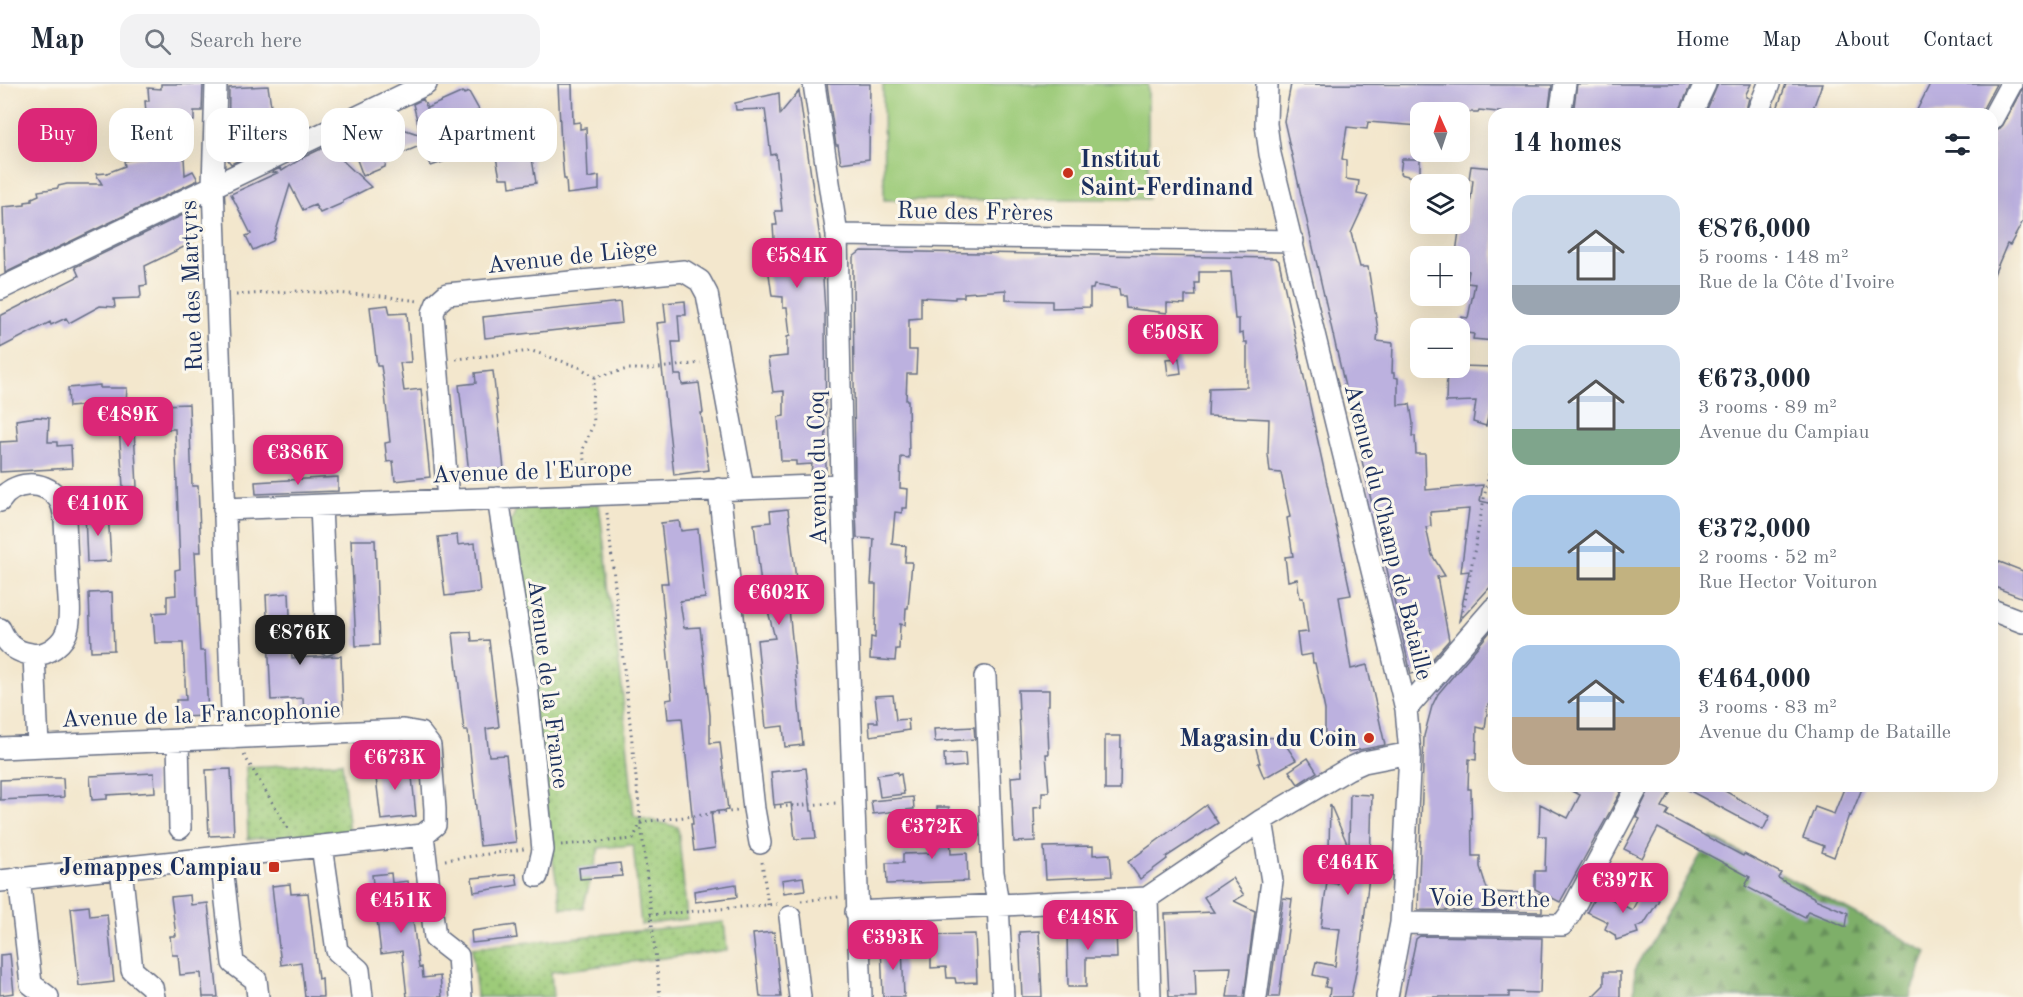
<!DOCTYPE html>
<meta charset="utf-8">
<style>
body{margin:0;font-family:"Old Standard TT",serif;background:#f2f2f3;color:#1f2937;height:100vh;display:flex;flex-direction:column;font-size:22px;white-space:nowrap}
*{box-sizing:border-box;margin:0}
p{font-size:20px;color:#747a83}
.icon{flex:none;width:33px;height:33px;fill:none;stroke:currentColor;stroke-width:2;stroke-linecap:round;stroke-linejoin:round}
.map{position:relative;flex:1;overflow:hidden}
.panel{position:absolute;left:1488px;top:24px;width:510px;height:684px;display:flex;flex-direction:column;background:#fff;border-radius:18px;box-shadow:0 6px 24px #0002}
.panel>*{flex:none}
.hud{position:absolute;left:18px;top:24px;width:570px;height:54px;display:flex;gap:12px}
.needle{width:39px;rotate:357deg}
.buttons{position:absolute;left:1410px;top:18px;display:grid;gap:12px}
.buttons a{display:grid;place-items:center;width:60px;height:60px;border-radius:12px;background:#fff;box-shadow:0 6px 24px #0002;font-size:30px}
.price{position:absolute;translate:-50% -51px;padding:0 14px;border-radius:12px;background:#db2777;color:#fff;font-size:20px;line-height:39px;filter:drop-shadow(0 2px 3px #0008)}
.price::after{content:'';position:absolute;left:50%;top:36px;width:18px;height:14px;margin-left:-9px;background:inherit;clip-path:polygon(0 0,100% 0,50% 100%)}
.price.current{background:#222;color:#fff}
ul{padding:0;list-style:none}
li{display:flex;align-items:center;gap:18px;height:150px;padding:0 24px}
li span{display:grid;place-items:center;flex:none;width:168px;height:120px;border-radius:18px;color:#555}
li>.icon{margin-inline-start:auto}
span .icon{width:72px;height:72px;fill:#fffc;stroke-width:1}
li b{font-size:26px}
h2{display:flex;justify-content:space-between;align-items:center;height:72px;padding:0 24px;font-size:26px}
.chip{padding:0 21px;border-radius:18px;background:#fff;box-shadow:0 6px 24px #0002;font-size:21px;line-height:54px}
.chip.current{background:#db2777;color:#fff}
header{display:flex;align-items:center;gap:36px;box-sizing:border-box;height:84px;padding:0 30px;background:#fff;border-bottom:2px solid #e0e1e3}
header strong{font-size:28px}
nav{display:flex;gap:33px;margin-inline-start:auto;font-size:21px}
.search{width:420px;height:54px;background:#f2f2f3;display:flex;align-items:center;gap:15px;box-sizing:border-box;padding:0 21px;border-radius:18px;color:#747a83;font-size:22px}
.map>svg:first-child{display:block}
</style>
<header>
<strong>Map</strong>
<div class="search"><svg class="icon" aria-label="search" viewBox="0 0 24 24"><circle cx="10" cy="10" r="6"/><path d="M15 15l6 6"/></svg>Search here</div>
<nav><a>Home</a><a>Map</a><a>About</a><a>Contact</a></nav>
</header>
<div class="map">
<svg width="2023" height="913" viewBox="0 0 2023 913">
<defs>
<pattern id="grass-dots" width="8" height="8" patternUnits="userSpaceOnUse" patternTransform="scale(1.5)"><rect width="8" height="8" fill="#9dcb79"/><path d="M2 2h.1M6 6h.1" fill="none" stroke="#7fa566" stroke-width="1.8" stroke-linecap="round"/></pattern>
<pattern id="forest-firs" width="22" height="20" patternUnits="userSpaceOnUse" patternTransform="scale(1.5)"><rect width="22" height="20" fill="#7eaf69"/><path d="M5 1l3.5 6h-7zM16 11l3.5 6h-7z" fill="#668f5a"/></pattern>
</defs>
<rect width="100%" height="100%" fill="#fbf7ec"/>
<filter id="ink" filterUnits="userSpaceOnUse"><feTurbulence type="fractalNoise" baseFrequency=".0167" numOctaves="2"/><feDisplacementMap in="SourceGraphic" scale="12" xChannelSelector="R" yChannelSelector="G"/><feConvolveMatrix kernelMatrix="1 2 1 2 8 2 1 2 1" color-interpolation-filters="sRGB"/></filter>
<filter id="wash" filterUnits="userSpaceOnUse"><feTurbulence type="fractalNoise" baseFrequency=".008" numOctaves="4" result="noise"/><feDisplacementMap in="SourceGraphic" scale="24" xChannelSelector="R" yChannelSelector="G"/><feGaussianBlur stdDeviation="1.35" result="paint"/><feColorMatrix in="noise" values="0 0 0 0 0 0 0 0 0 0 0 0 0 0 0 0 0 1.4 0 .05"/><feComposite in="paint" operator="in"/></filter>
<g filter="url(#wash)">
<rect width="100%" height="100%" fill="#f3e7cd"/>
<path fill="url(#grass-dots)" stroke="#5c7d6c" stroke-width="1.5" d="M599,420L622,603L634,732L678,743L687,835L641,841L633,761L599,764L583,824H561L552,771L510,439L516,426Z
M342,678L349,749L248,755L246,683Z
M724,838L727,866L551,888L553,913H477L472,864Z"/>
<path fill="url(#forest-firs)" stroke="#4c6f64" stroke-width="1.5" d="M1711,753L1927,868L1910,913H1634L1635,884Z"/>
<path fill="#9dcb79" stroke="#5c7d6c" stroke-width="1.5" d="M883,0H1148V115L884,116Z"/>
<g id="blocks">
<path fill="#bcb1df" d="M161,0H203L202,27H194V37L182,38L185,91L193,87L198,96L5,189L3,123L25,121V118L32,117V114L39,111L38,107L58,104V102L67,100H102L96,90L107,89L125,82L124,77L147,72L142,28H146L145,17H149L148,4L161,5Z
M558,0H572L573,39L580,38V45L586,44L588,94L599,92V106L567,110L566,95H564L561,61Z
M827,0H870L869,75L841,79L838,61H836Z
M1291,0L1552,1L1548,30H1517L1479,26L1478,28H1420V42L1368,38L1367,45L1347,43L1342,75L1346,76V95L1359,97L1357,110L1368,112L1351,149L1360,183H1368L1378,246L1377,257L1393,259L1392,289H1394V293L1398,294V321L1410,320L1413,339L1412,352H1415L1416,370H1425L1426,406L1483,401L1480,417L1494,420V439L1491,451L1494,453V499L1459,537L1469,487L1461,488L1469,425L1430,428L1431,442L1426,443L1432,471L1445,492L1437,493L1449,556L1422,587L1411,590L1284,37Z
M1577,0H1691L1678,30H1573Z
M1718,0H1751L1746,10V13L1749,14L1745,30H1705Z
M1786,0H1822L1811,30H1771L1773,24L1777,25Z
M1930,0H1996L1980,30H1915Z
M268,2L272,28L279,26L287,48L278,53L280,56L231,80L228,76L229,4Z
M2023,3V137L2010,161L2007,160L1992,195V48L1998,46L2003,41Z
M799,7L821,162L825,227L826,389H811L812,380L796,381V377H781L778,333L784,332V307L773,308L768,274L787,272V253L790,252L787,224H783V213L772,212L769,190L768,168L775,169L773,141H777L775,127H782L776,70L771,71L765,25L736,26L735,19L779,9L780,30Z
M463,8L464,10L469,8L479,26L459,36L462,48L445,55L451,75L431,82L424,60L386,76L385,83L363,92L350,57L391,41L421,51L413,20L423,15L427,24Z
M526,38L536,99L510,103L509,94H500L496,73H499L496,42Z
M327,62L371,103L343,117V119L320,129L315,121L303,126L290,101L273,157L253,166L246,152L251,150L231,110L277,89L272,88L280,84L282,87L302,74Z
M1402,75H1420V95L1400,90Z
M1471,82L1494,84V257L1473,255L1474,250L1460,248L1462,233L1468,234L1475,200L1467,199L1469,187L1465,186V170L1456,169L1460,140H1468L1473,96L1469,95Z
M189,128L190,160L145,182L147,201L140,202L141,212L139,214L114,215L115,223L100,222L69,239L66,234L51,241L50,238L0,264V232L79,192L75,183Z
M861,167L1275,174L1279,177L1351,511L1339,513L1351,585L1367,581L1385,661L1348,668L1344,649L1325,650V626L1315,579H1313L1312,570L1300,572L1297,549L1308,548L1303,514H1300L1297,495L1288,497L1285,473L1293,472L1287,434L1290,433L1281,389L1270,388L1268,370L1269,335L1208,332L1209,304L1247,303V258H1244L1243,249L1239,250V235H1235L1231,188H1199V199H1195L1196,212H1185V220L1167,219V229L1126,224L1125,212H1120L1119,205L1094,201L1093,205H1090V223L1052,224V217L1006,216V206L964,209V213H955V215L921,213V234L909,235V266H917L916,290H907L906,316H908L909,374L901,373L900,404L908,405L907,424H902V429L895,428L892,460L906,462L905,478H912L908,524H906L905,541L900,540L899,565H896L895,577L870,575L871,553L875,554L876,500H871L874,455L857,454L855,401L853,195V173Z
M685,217L686,231H678L680,258H672L675,291H681L682,301L699,299L703,329H701L709,386L674,391L657,239L666,238L664,219Z
M620,218L622,239L485,254L483,233Z
M388,221L390,230L407,229L411,278L400,279L404,307L421,305L430,393L395,397L393,377L387,378L385,359L390,358L384,301L381,282H377L370,223Z
M1179,274L1181,289L1168,291L1166,275Z
M1460,282L1494,283V307L1486,342L1473,338L1476,317L1446,318L1447,284H1460Z
M493,287L504,385L469,389L459,301L476,299L475,289Z
M100,301V304H127L126,318L69,323L68,304Z
M189,320L192,402H198L201,468H195L200,567H205L208,632L177,633L176,616H186L183,559H155L153,529L167,528V512L176,511L175,486L180,485L175,345H168V339H160V321Z
M133,326L137,403H123L118,327Z
M37,333L49,334L48,358H57V362L71,361L72,384L0,388V358L18,357L16,336Z
M338,393V407L256,410L255,398Z
M788,425L799,523L789,525L803,661L785,663L783,642L766,644L757,556L775,554L768,527H764L754,440L771,438L770,427Z
M108,428L111,477L87,478L85,430Z
M679,437L681,447L698,445L705,514L680,517L684,544L700,543L710,631V659L720,658L728,726L711,728L715,764L694,767L691,740H693L682,634L668,635L666,616L672,615L661,499H668L661,439Z
M457,451L458,461L475,459L480,508L445,512L438,453Z
M351,456H375L379,561L356,562Z
M1992,475L2023,487V514L1992,502Z
M112,508L114,566L91,567L89,509Z
M289,509L292,574L341,572L343,628L304,630L303,614L271,616L266,511Z
M1494,543V621L1488,620L1485,645L1477,643L1476,676L1469,675L1468,705H1471L1472,772H1480V783L1488,808L1542,810V828L1418,826L1424,652L1432,622L1438,610Z
M471,548L472,557L489,556L499,643L486,645L489,672L506,671L516,758L480,762L468,647H464L453,549Z
M1018,606H1049V621H1047L1049,670H1046L1049,708H1042V723L1034,724L1035,757L1014,758L1011,693L1022,692Z
M893,611L896,636L908,635L909,646L870,652L869,638H878L875,612Z
M974,643L975,655L935,658L934,645Z
M1105,652H1121L1120,706H1105Z
M1253,653L1281,654L1296,676L1264,694L1258,679H1260Z
M965,669L966,682L945,684L944,670Z
M1308,674L1317,688L1298,700L1289,687Z
M393,675V685L411,683L416,732L381,736L374,677Z
M806,684L811,727H813L816,754L795,755L791,719L774,721L771,688Z
M231,685L234,751L209,752L206,686Z
M898,688V691L901,690L904,710L880,713L877,691Z
M154,689L155,708L107,711V715L92,716L90,692Z
M46,694H63L64,713L0,716V696Z
M1563,702H1624L1560,818L1535,805V787H1545L1546,752H1539L1540,720L1568,734L1580,711Z
M1651,702H1674L1662,723L1669,726L1666,731L1743,772L1744,770L1781,789L1778,794L1815,814V815L1848,829L1846,843L1808,827L1805,833L1745,802L1750,793L1658,744L1642,774L1624,765L1640,735L1636,733Z
M1681,702H1716L1770,732L1763,746Z
M1845,702H1863L1851,732L1849,731L1834,773L1822,768L1824,762L1803,754L1815,723L1834,730Z
M1350,710L1372,711L1370,784L1361,862L1351,913H1329L1330,904L1325,903L1327,894L1313,891L1316,878L1335,882L1340,845L1321,843L1327,798L1337,800L1341,766H1329L1330,720L1349,764Z
M913,713L914,725L873,730L871,717Z
M1206,721L1218,739L1166,773L1167,775L1140,795L1128,778Z
M937,723H949L951,770L967,769L968,797L887,800L886,779H903V770L934,769V761L937,760Z
M1093,762V771L1110,770L1112,792L1046,795L1044,763Z
M620,779L622,792L580,795L579,784Z
M391,789L392,799L408,797L419,884L422,883L423,894L440,892L442,913H407L402,867L381,870L372,791Z
M516,790L518,801L474,808L472,794Z
M803,793L805,806L784,809L782,796Z
M1232,794L1244,811L1234,817L1255,827L1244,913H1227L1231,883L1195,884L1196,913H1169L1165,830L1214,828L1204,813Z
M290,800L291,810L308,809L318,895L322,894L323,913H305L301,878L281,881L272,802Z
M736,800L737,813L695,818L694,807Z
M1598,808L1632,826L1642,808L1659,816L1644,840L1636,843L1638,849L1616,856L1615,851L1605,845L1608,838L1587,828Z
M190,811L191,821L208,819L218,913H203L201,889L180,891L178,871H172L170,852H176L171,813Z
M1283,814L1292,815L1279,913H1269Z
M89,822L90,832L107,830L114,898L79,902L71,824Z
M515,841L517,854L472,859L471,847Z
M1116,844L1117,874H1086V903H1068L1067,846Z
M1039,847L1042,913H1022L1019,848Z
M774,848L781,913H760L753,850Z
M975,850L977,898L956,899L955,894H947L946,883L931,884V851Z
M1420,852L1542,854L1540,909L1509,908V913H1404L1416,855Z
M902,861L904,913H883L881,862Z
M10,870L14,909L0,911V871Z
M1604,888H1620V913H1592L1604,901Z"/>
</g>
</g>
<g filter="url(#ink)">
<use href="#blocks" fill-opacity="0" stroke="#676f85" stroke-width="1.5"/>
<g fill="none" stroke-linecap="round" stroke-linejoin="round">
<defs>
<path id="minor" d="M216,0L213,102L233,654
M814,0L837,151L842,401L861,913
M1267,0L1266,40L1270,70L1406,625L1410,669L1401,839L1387,913
M1560,30L1565,0
M1691,30L1705,0
M1757,30L1769,0
M1992,35L2011,0
M837,151L1293,157
M0,205L426,0
M719,405L754,725L760,759
M498,414L527,601L543,766L537,792
M448,416L433,229L437,219L447,210L684,187L700,197L707,210L743,404
M0,417C13,397 43,395 58,414C63,420 64,428 65,436C66,458 67,479 68,501C69,514 71,529 68,543C65,559 47,573 31,570C15,568 6,559 0,545
M321,422L327,560
M224,425L842,401
M1992,526L2023,538
M34,571L38,662
M985,593L993,788L998,821L1003,913
M1406,625L1494,524
M178,656L180,744
M0,664L403,646L420,649L430,662L435,725V741L423,751
M423,751L435,854L458,872L461,913
M322,762L337,867L359,886L362,913
M221,773L233,879L256,896L258,913
M121,784L132,886L152,903L154,913
M19,794L31,900L48,913
M0,797L423,751
M1147,814L1150,913
M856,828L1147,814L1262,736L1348,685L1364,678L1410,669
M790,833L800,913
M1401,839L1562,841L1570,830L1638,702
M1256,913L1272,797L1262,736"/>
</defs>
<use href="#minor" stroke="#676f85" stroke-width="24"/>
<path stroke="#676f85" stroke-width="3" stroke-dasharray="1.5 4.5" stroke-linecap="butt" d="M236,211L298,207L382,212L418,217
M456,275L532,267L579,283L595,293L628,285H650L701,279
M595,293L592,316L594,338L583,365L585,376L597,392
M607,429L660,913
M1462,533L1494,361
M244,671L290,748
M774,723L836,719
M561,761L633,755L641,738L737,727
M445,776L524,765
M762,778L768,821
M801,817L839,813
M650,831L777,820"/>
<use href="#minor" stroke="#fff" stroke-width="21"/>
</g>
</g>
<g fill="#c8321e" stroke="#fbf7ec" stroke-width="2">
<circle cx="1068" cy="89" r="6"/>
<circle cx="1369" cy="654" r="6"/>
<rect x="268" y="777" width="12" height="12" rx="3"/>
</g>
<g text-anchor="middle" stroke-width="6" stroke-linejoin="round" paint-order="stroke">
<g font-size="24" font-weight="bold" fill="#1b2f5e" stroke="#fbf7ec" text-anchor="end">
<text x="1080" y="83" text-anchor="start">Institut<tspan x="1080" dy="28">Saint-Ferdinand</tspan></text>
<text x="1357" y="662">Magasin du Coin</text>
<text x="262" y="791">Jemappes Campiau</text>
</g>
<g font-size="24" fill="#1b2f5e" stroke="#fbf7ec">
<text transform="translate(975 127) rotate(1)" y="8">Rue des Frères</text>
<text transform="translate(572 172) rotate(-6)" y="8">Avenue de Liège</text>
<text transform="translate(191 202) rotate(-92)" y="8">Rue des Martyrs</text>
<text transform="translate(817 384) rotate(-91)" y="8">Avenue du Coq</text>
<text transform="translate(532 387) rotate(-2)" y="8">Avenue de l'Europe</text>
<text transform="translate(1389 448) rotate(76)" y="8">Avenue du Champ de Bataille</text>
<text transform="translate(549 600) rotate(83)" y="8">Avenue de la France</text>
<text transform="translate(201 630) rotate(-2)" y="8">Avenue de la Francophonie</text>
<text transform="translate(1489 814) rotate(1)" y="8">Voie Berthe</text>
</g>
</g>
</svg>
<div class="buttons">
<a><svg class="needle" viewBox="-14 -14 28 28"><path d="M0-13l5 13h-10z" fill="#e53935"/><path d="M0 13l5-13h-10z" fill="#747a83"/></svg></a>
<a><svg class="icon" aria-label="layers" viewBox="0 0 24 24"><path d="M12 4l9 5-9 5-9-5zM3 14l9 5 9-5"/></svg></a>
<a>+</a>
<a>−</a>
</div>
<b class="price" style="left:797px;top:205px">€584K</b>
<b class="price" style="left:1173px;top:282px">€508K</b>
<b class="price" style="left:128px;top:364px">€489K</b>
<b class="price" style="left:298px;top:402px">€386K</b>
<b class="price" style="left:98px;top:453px">€410K</b>
<b class="price" style="left:779px;top:542px">€602K</b>
<b class="price current" style="left:300px;top:582px">€876K</b>
<b class="price" style="left:395px;top:707px">€673K</b>
<b class="price" style="left:932px;top:776px">€372K</b>
<b class="price" style="left:1348px;top:812px">€464K</b>
<b class="price" style="left:1623px;top:830px">€397K</b>
<b class="price" style="left:401px;top:850px">€451K</b>
<b class="price" style="left:1088px;top:867px">€448K</b>
<b class="price" style="left:893px;top:887px">€393K</b>
<div class="hud">
<a class="chip current">Buy</a>
<a class="chip">Rent</a>
<a class="chip">Filters</a>
<a class="chip">New</a>
<a class="chip">Apartment</a>
</div>
<section class="panel">
<h2>14 homes<svg class="icon" aria-label="filters" viewBox="0 0 24 24"><path d="M4 7h16M4 17h16"/><circle cx="9" cy="7" r="2"/><circle cx="15" cy="17" r="2"/></svg></h2>
<ul>
<li><span style="background:linear-gradient(#c9d6e8 75%,#9aa5b1 0)"><svg class="icon" aria-label="home" viewBox="0 0 24 24"><path d="M3 11l9-7 9 7M6 9v11h12V9"/></svg></span><div><b>€876,000</b><p>5 rooms · 148 m²</p><p>Rue de la Côte d'Ivoire</p></div></li>
<li><span style="background:linear-gradient(#c9d6e8 70%,#7fa58c 0)"><svg class="icon" aria-label="home" viewBox="0 0 24 24"><path d="M3 11l9-7 9 7M6 9v11h12V9"/></svg></span><div><b>€673,000</b><p>3 rooms · 89 m²</p><p>Avenue du Campiau</p></div></li>
<li><span style="background:linear-gradient(#a9c7e8 60%,#c2b280 0)"><svg class="icon" aria-label="home" viewBox="0 0 24 24"><path d="M3 11l9-7 9 7M6 9v11h12V9"/></svg></span><div><b>€372,000</b><p>2 rooms · 52 m²</p><p>Rue Hector Voituron</p></div></li>
<li><span style="background:linear-gradient(#a9c7e8 60%,#b9a48a 0)"><svg class="icon" aria-label="home" viewBox="0 0 24 24"><path d="M3 11l9-7 9 7M6 9v11h12V9"/></svg></span><div><b>€464,000</b><p>3 rooms · 83 m²</p><p>Avenue du Champ de Bataille</p></div></li>
</ul>
</section>
</div>
